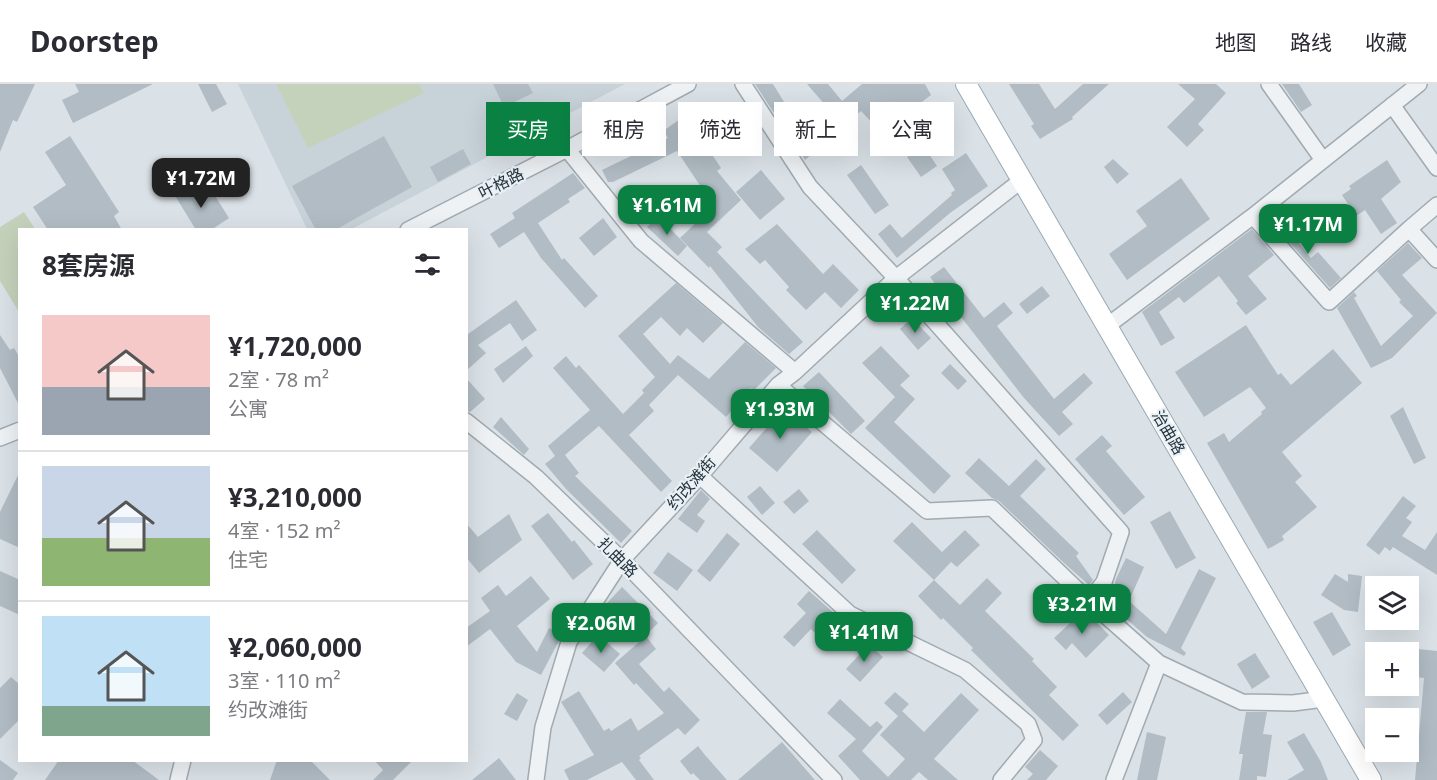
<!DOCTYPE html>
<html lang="zh">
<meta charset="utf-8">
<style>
body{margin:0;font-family:"Noto Sans","Noto Sans SC",sans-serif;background:#f2f2f3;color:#2b2b33;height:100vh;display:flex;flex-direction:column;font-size:22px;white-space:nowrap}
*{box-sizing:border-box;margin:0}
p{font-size:20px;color:#7c7c81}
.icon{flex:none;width:33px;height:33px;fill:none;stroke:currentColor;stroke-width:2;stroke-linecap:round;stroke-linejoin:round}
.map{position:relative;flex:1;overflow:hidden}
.sheet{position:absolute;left:18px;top:144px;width:450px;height:534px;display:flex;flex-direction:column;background:#fff;border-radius:0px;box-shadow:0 6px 24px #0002}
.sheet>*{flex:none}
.top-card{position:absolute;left:486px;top:18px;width:570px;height:54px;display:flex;gap:12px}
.buttons{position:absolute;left:1365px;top:492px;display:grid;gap:12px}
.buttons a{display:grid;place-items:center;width:54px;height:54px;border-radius:0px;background:#fff;box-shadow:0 6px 24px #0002;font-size:30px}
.price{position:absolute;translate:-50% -51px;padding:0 14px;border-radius:12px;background:#0b8043;color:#fff;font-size:20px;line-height:39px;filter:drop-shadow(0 2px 3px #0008)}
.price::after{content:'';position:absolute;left:50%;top:36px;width:18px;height:14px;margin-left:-9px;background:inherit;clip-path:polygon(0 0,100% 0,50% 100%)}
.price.selected{background:#222;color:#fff}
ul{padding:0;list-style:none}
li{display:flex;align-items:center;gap:18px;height:150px;padding:0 24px}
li+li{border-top:2px solid #e1e1e2}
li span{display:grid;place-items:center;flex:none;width:168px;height:120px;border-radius:0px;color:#555}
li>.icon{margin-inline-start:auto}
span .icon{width:72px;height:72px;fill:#fffc;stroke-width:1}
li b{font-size:26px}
h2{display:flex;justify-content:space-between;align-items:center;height:72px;padding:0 24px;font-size:26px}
.chip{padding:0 21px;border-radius:0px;background:#fff;box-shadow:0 6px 24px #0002;font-size:21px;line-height:54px}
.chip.selected{background:#0b8043;color:#fff}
header{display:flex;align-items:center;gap:36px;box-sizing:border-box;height:84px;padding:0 30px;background:#fff;border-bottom:2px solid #e1e1e2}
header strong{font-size:28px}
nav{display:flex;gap:33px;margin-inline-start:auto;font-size:21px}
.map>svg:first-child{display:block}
</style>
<header>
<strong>Doorstep</strong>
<nav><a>地图</a><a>路线</a><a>收藏</a></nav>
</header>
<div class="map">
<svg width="1437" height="696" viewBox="0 0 1437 696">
<rect width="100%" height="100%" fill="#dbe2e7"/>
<path fill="#c8d2d9" d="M238,0H625L350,146L307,145Z"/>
<path fill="#c5d2bb" d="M276,0H419L424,9L308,64Z
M24,128L35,145L20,146L19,228L0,197V143Z"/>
<path fill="#b1bcc4" d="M0,0H35L17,38L13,36L0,68Z
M75,0H153L73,39L62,16L79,8Z
M198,0H216L227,20L212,28Z
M493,0H528L533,9L504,23Z
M755,0H773L805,52L832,29L807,0H828L842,17L862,0H925L931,11L906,30L925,55L921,58L937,82L921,93L907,73L913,69L888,37L879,46L861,27L805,76Z
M1009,0H1039L1055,25L1083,0H1109L1072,33L1073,35L1040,55L1031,42L1034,40Z
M1178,0H1216L1226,9L1198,40L1204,46L1187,63L1167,43L1195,15Z
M1282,0H1299L1312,21L1301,28Z
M686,31L721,84L717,87L741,116L707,148L722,163L717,168L803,258L789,270L758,243L710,182L709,184L680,154L701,134L691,124L705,109L677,67L613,98H608L602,86L668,54L663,47Z
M70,52L119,128L114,132L122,146H48L33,123L66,101L45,68Z
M384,52L412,103L335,146H316L292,102Z
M463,65L471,80L438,98L430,83Z
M966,69L988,102L950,129L897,174L878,150L890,140L902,154L952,111L951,109L955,106L942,85Z
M1113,75L1129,90L1117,100L1104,83Z
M1387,76L1401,98L1381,115L1397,139L1381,150L1365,126L1356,132L1342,111L1351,105L1349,102Z
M861,81L889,121L875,130L847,91Z
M761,86L785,115L760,136L736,108Z
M573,89L585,104L568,115L570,118L538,139L562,176L564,174L598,212L585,224L541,174L524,148L499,164L490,150L515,134L512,129Z
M1181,94L1210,135L1127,196L1109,170L1147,142L1136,127Z
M191,99L200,114L212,107L229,134L211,146H196L174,110Z
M1273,128L1311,174L1318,168L1341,194L1330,204L1267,133Z
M658,132L687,162L678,172L647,143Z
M603,134L617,153L594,172L579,154Z
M777,140L823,190L833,180L859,206L841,224L825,208L806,226L786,206L789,203L765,176L760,180L745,165Z
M1252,145L1274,171L1248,192L1267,215L1246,231L1236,219L1238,217L1219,192L1184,219L1179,213L1159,228L1175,254L1161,262L1142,228Z
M1408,159L1422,174L1402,191L1437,229L1392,274L1371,284L1337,224L1354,208L1357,212L1354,214L1381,262L1413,232L1399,218L1401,216L1377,187Z
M944,183L984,234L1004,218L1013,229L997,242L1054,315L1084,289L1093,299L1062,328L1073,340L1059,352L1024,314L930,193Z
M676,199L723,239L703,259L687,244L680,252L661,233L643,250L670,280L678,271L709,295L745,258L776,284L753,307L751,304L726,333L678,291L649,321L654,327L629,351L672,397L661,408L599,342L565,371L579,389L575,392L632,447L621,459L566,405L545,380L555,372L548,362L590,326L553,284L566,272L576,284L579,281L623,330L644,309L642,306L655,293L618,252Z
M1042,202L1050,212L1027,230L1019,220Z
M516,216L537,246L522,257L510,239L478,261L486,269L466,287V248L468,250Z
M912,234L931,254L918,266L900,245Z
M1246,241L1278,291L1281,289L1291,301L1333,265L1362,299L1282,368L1302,392L1295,398L1317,423L1282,452L1284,456L1268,465L1207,359L1224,349L1229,358L1262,330L1261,328L1266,324L1250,303L1204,333L1175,288Z
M0,251L10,266L14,264L20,274V323L0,284Z
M526,262L533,272L503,299L494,285Z
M881,262L910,292L900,301L915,315L894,338L951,392L934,410L865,344L895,313L862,279Z
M950,280L967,297L958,306L941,289Z
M819,288L865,337L851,350L803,302Z
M466,294L485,315L470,328L466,327Z
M1403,323L1426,374L1414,380L1390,332Z
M784,324L812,348L777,388L749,364Z
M501,333L529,365L524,371L493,343Z
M1102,351L1112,362L1106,367L1145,413L1124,431L1075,375Z
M979,374L1009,402L1036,375L1046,385L1020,412L1079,469L1076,472L1093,496L1089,501L1064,479L999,417L992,414L965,389Z
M20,387V464L0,455V428Z
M760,402L775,419L762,431L747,413Z
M799,405L809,417L794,430L783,418Z
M701,406L710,415L697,431L705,437L697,449L678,435Z
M1403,412L1416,422L1406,434L1412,438L1402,452L1425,466L1437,448V491L1393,463L1390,467L1385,463L1379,471L1366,461Z
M1170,427L1196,474L1176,485L1150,438Z
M548,429L572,458L574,456L593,480L573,496L531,442Z
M509,430L522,456L479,489L466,473V439L478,453Z
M912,438L942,468L965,446L980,461L957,483L951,478L934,496L893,457Z
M817,446L856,486L842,500L802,460Z
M727,449L740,460L710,498L697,487Z
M668,468L693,486L677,507L653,489Z
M1126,474L1144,483L1129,517L1166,550L1199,485L1216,494L1181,564L1186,569L1184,572L1147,553L1123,532L1122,533L1120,532L1110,506L1113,502L1114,504L1116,495Z
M0,487L20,496V531L0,522Z
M1335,490L1348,498V490L1362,492L1358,528L1344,526L1321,511Z
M531,492L550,515L517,542L537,568L549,544L562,551L541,591L516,578L490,545L466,563V544L490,527L481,514L498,501L506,512Z
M987,494L1002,509L985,527L1034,575L1032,577L1057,603L1049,611L1079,641L1063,657L971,566L973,564L943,534L941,536L918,512L934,496L960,521Z
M622,503L658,539L643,554L607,519Z
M809,507L834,529L815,549L811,545L794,563L783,553L806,529L797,520Z
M1084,526L1109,551L1086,574L1072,559L1066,566L1054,554Z
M1332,528L1351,561L1333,572L1313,538Z
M598,551L620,570L604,588L582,569Z
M646,552L656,565L639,580L664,608L669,603L700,636L685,651L678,644L639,672L641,674L639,676L654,696H636L622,678L587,696H569L564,686L594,671L561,618L579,607L604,647L609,644L611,647L631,634L638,647L664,629L636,599L634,601L615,579Z
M869,560L883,573L860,598L846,585Z
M1408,564L1437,567V696H1415L1424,594L1408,592Z
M1255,569L1270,593L1252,605L1237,580Z
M11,593L20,601V635L0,655V604Z
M895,608L909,620L902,627L924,648L961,609L979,626L934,675L958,696H928L919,688L911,696H860L838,672L856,655L827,629L840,615L870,643L877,637L883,643L862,667L888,693L905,675L880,651L898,632L884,619Z
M1123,608L1132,618L1107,641L1098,631Z
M517,609L528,616L517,637L504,630Z
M1246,628H1267L1263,650L1272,651L1266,693L1257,692V696H1239L1243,670H1239Z
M1147,648L1166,653L1157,696H1137Z
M1304,649L1321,678L1328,696H1287L1304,686L1287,658Z
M782,658L815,696H738Z
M698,662L705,671L727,696H700L693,689L691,691L680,677Z
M1040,666L1058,682L1046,696H1027L1033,690L1025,683Z
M499,674L516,696H472Z
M0,676L18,689L13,696H0Z
M59,676H132L159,696H45Z
M277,676H310L330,696H270Z
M374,676H413L393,696H373L383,686Z"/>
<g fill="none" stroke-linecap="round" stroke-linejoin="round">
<defs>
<path id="minor" d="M743,0L810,103L896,194L1121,448L1104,498L1089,517
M1269,0L1323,76
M1392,21L1437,84
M567,65L641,157L795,288
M1253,132L1419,0
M1409,145L1437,121
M408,146L567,65L688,0
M1107,242L1253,132L1329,218L1409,145L1437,176
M778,301L927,427L992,424L1089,517L1159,579L1242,618L1293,619L1324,615
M466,337L536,393L622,476L834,696
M0,354L20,346
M700,392L850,530L965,586L1028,640L1034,656L1001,696
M178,696L183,676
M536,696L543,643L569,558L622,476L700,392L778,301L795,288L896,194L1023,95
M1114,696L1159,579"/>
<path id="major" d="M966,0L1371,696"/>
</defs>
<use href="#minor" stroke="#a0aab1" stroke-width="18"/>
<use href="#major" stroke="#99a9b4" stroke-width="22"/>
<use href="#minor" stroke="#eef2f5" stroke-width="15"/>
<use href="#major" stroke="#fff" stroke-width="20"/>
</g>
<g text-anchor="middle" stroke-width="4.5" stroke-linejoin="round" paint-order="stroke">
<g font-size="16" fill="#24333e" stroke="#eaf1f5">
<text transform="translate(501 99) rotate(-27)" y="6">叶格路</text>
<text transform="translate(1169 348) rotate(60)" y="6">治曲路</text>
<text transform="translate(691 399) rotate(-49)" y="6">约改滩街</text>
<text transform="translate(618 473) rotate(45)" y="6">扎曲路</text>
</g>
</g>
</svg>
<div class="buttons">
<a><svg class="icon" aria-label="layers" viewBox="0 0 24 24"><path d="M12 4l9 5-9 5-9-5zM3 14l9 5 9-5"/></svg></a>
<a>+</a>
<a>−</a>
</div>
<b class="price selected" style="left:201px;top:125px">¥1.72M</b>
<b class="price" style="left:667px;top:152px">¥1.61M</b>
<b class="price" style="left:1308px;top:171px">¥1.17M</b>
<b class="price" style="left:915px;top:250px">¥1.22M</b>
<b class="price" style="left:780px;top:356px">¥1.93M</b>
<b class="price" style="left:1082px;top:551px">¥3.21M</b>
<b class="price" style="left:601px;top:570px">¥2.06M</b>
<b class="price" style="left:864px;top:579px">¥1.41M</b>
<div class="top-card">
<a class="chip selected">买房</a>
<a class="chip">租房</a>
<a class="chip">筛选</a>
<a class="chip">新上</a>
<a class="chip">公寓</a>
</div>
<section class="sheet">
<h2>8套房源<svg class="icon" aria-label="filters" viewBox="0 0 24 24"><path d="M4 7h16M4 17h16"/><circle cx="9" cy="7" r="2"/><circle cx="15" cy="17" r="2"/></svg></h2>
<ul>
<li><span style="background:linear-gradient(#f6c9c9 60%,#9aa5b1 0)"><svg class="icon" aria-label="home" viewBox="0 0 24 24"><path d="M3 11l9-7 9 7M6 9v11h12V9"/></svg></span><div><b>¥1,720,000</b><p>2室 · 78 m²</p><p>公寓</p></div></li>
<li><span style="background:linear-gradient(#c9d6e8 60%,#8fb573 0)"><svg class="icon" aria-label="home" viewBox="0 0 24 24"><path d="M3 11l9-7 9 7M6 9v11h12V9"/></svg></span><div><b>¥3,210,000</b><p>4室 · 152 m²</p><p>住宅</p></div></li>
<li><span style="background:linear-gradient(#bfe0f5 75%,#7fa58c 0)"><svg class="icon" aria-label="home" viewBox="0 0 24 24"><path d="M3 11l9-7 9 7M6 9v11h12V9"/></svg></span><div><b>¥2,060,000</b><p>3室 · 110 m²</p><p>约改滩街</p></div></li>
</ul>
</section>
</div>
